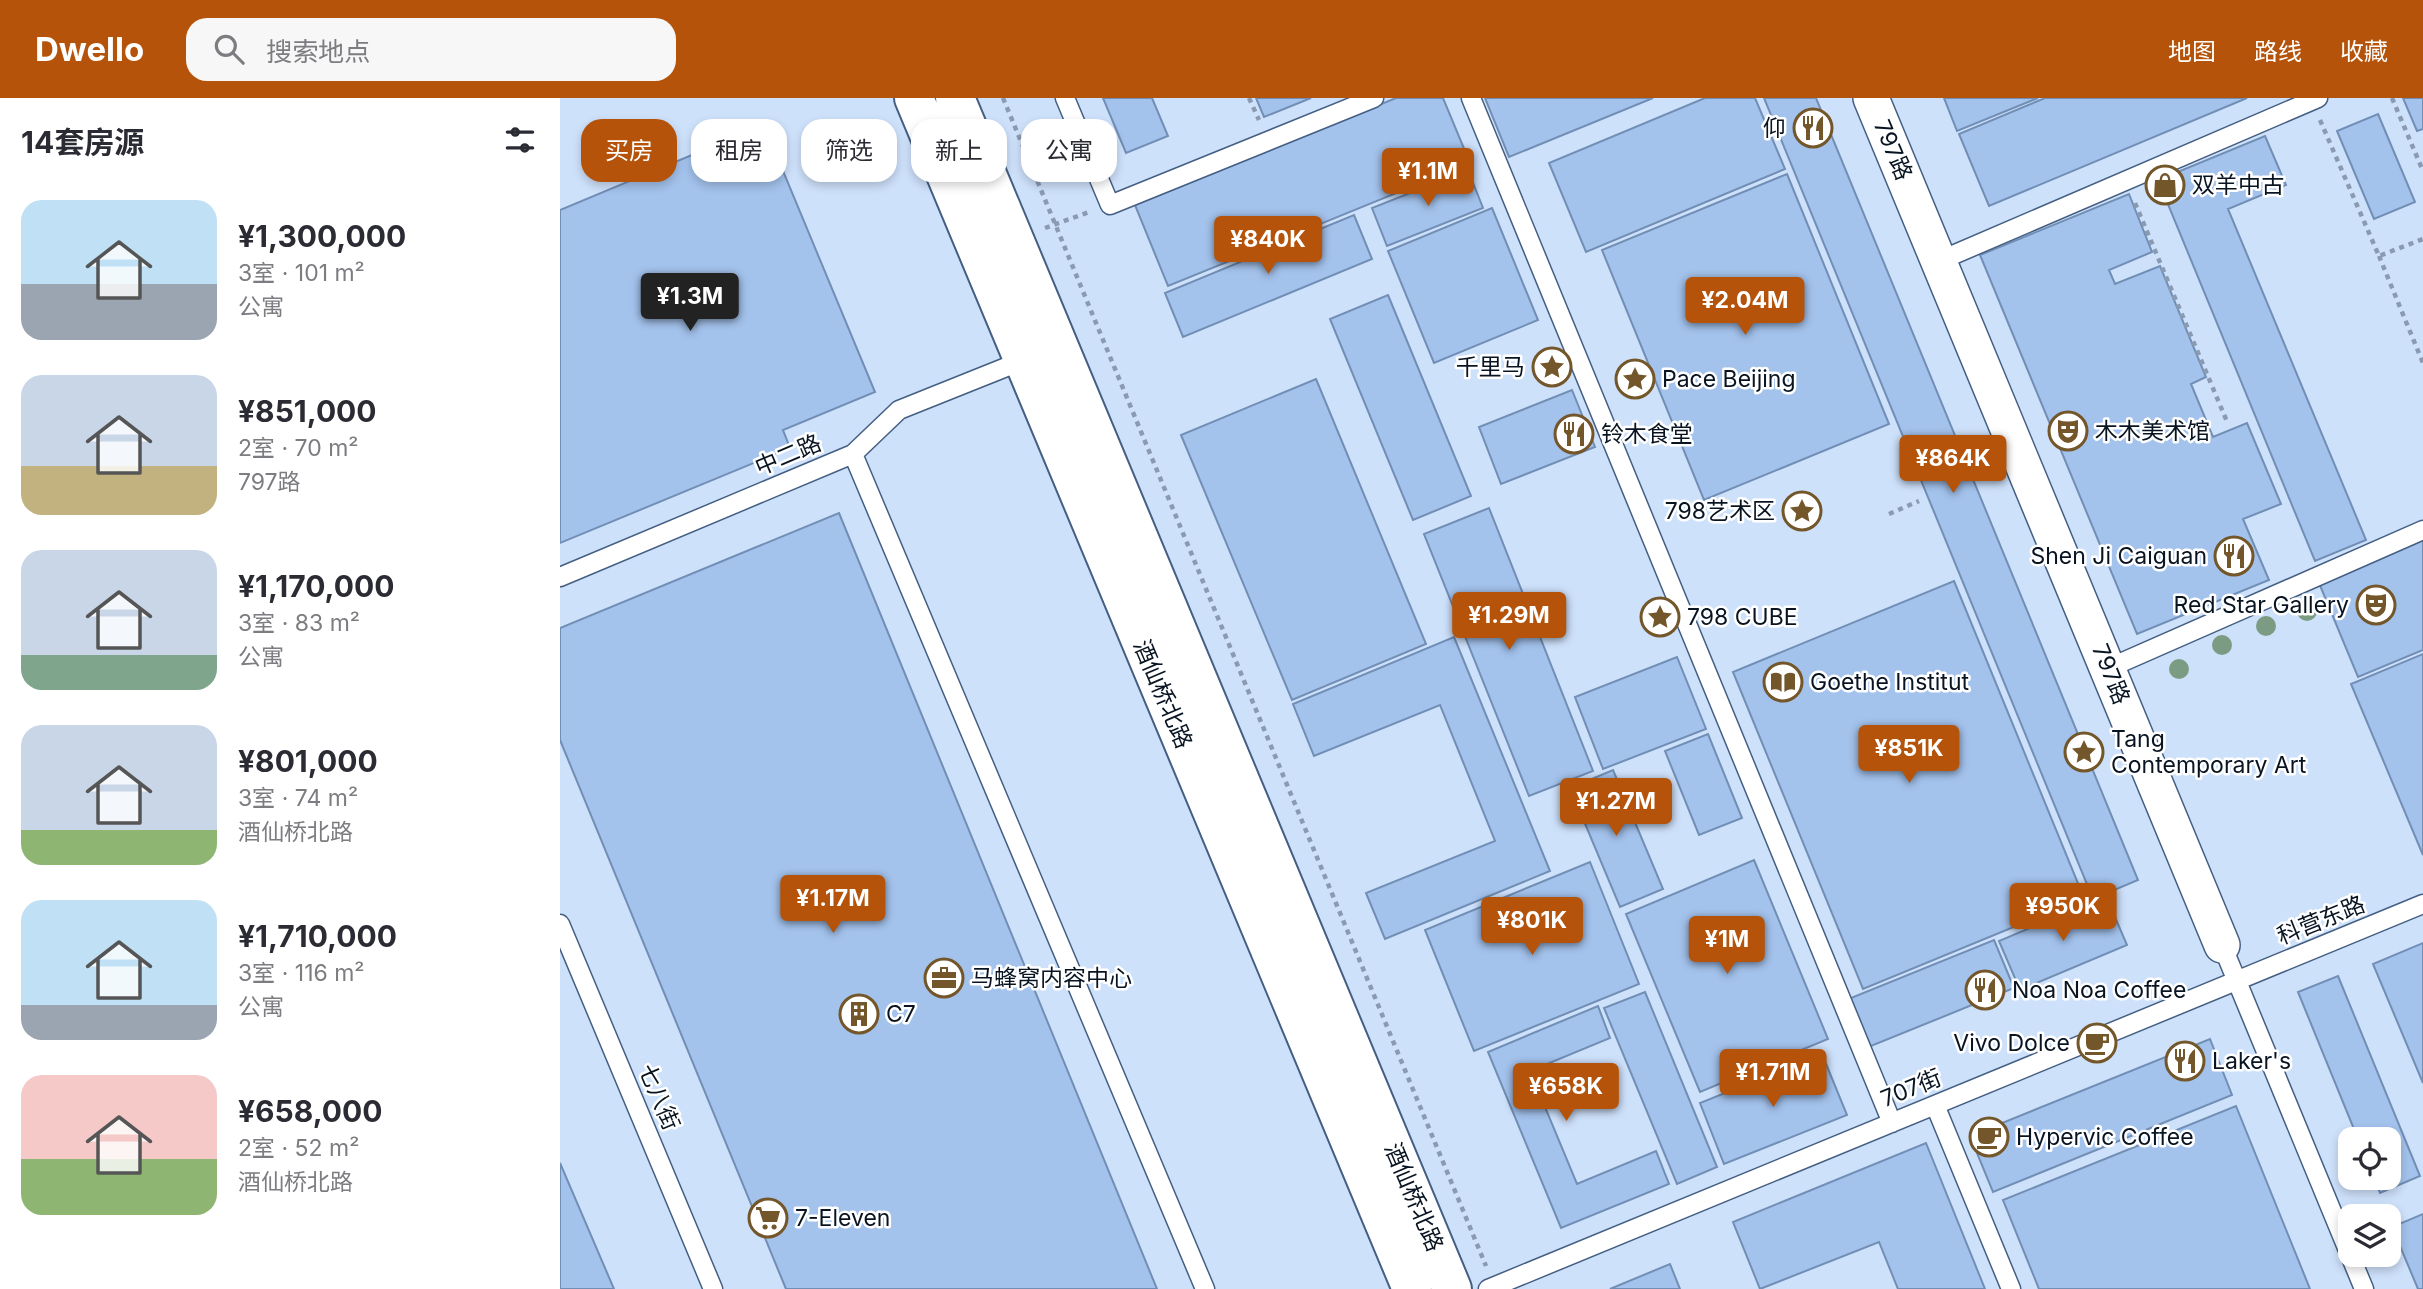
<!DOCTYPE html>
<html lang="zh">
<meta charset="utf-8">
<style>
body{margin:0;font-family:Inter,"Noto Sans SC",sans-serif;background:#f7f7f7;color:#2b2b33;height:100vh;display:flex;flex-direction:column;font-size:26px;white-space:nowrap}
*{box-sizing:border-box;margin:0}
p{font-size:23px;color:#7c7c81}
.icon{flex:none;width:38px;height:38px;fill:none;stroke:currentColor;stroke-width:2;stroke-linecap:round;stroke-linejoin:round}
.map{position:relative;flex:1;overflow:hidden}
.sheet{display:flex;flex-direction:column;background:#fff;width:560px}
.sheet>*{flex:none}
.hud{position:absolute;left:21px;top:21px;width:665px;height:63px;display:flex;gap:14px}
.buttons{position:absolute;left:1778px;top:1029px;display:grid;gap:14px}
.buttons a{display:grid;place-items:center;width:63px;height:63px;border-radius:14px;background:#fff;box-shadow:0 4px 10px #0003;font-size:35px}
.price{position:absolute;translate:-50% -60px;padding:0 16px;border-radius:7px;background:#b45309;color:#fff;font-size:23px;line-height:46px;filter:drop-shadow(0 2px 4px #0008)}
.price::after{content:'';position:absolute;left:50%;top:42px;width:21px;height:16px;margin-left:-10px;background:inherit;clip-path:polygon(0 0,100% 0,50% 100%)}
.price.active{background:#222;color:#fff}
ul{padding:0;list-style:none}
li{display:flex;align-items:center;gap:21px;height:175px;padding:0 21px}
li span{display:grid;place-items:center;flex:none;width:196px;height:140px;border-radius:21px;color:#555}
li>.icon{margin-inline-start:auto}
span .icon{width:84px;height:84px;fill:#fffc;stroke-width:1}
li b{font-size:30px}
h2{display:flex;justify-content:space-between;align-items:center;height:84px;padding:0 21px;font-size:30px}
.pill{padding:0 24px;border-radius:21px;background:#fff;box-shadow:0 4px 10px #0003;font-size:24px;line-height:63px}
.pill.active{background:#b45309;color:#fff}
header{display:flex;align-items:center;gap:42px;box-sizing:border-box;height:98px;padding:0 35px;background:#b45309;color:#fff}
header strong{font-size:33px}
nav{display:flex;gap:38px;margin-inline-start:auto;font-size:24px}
.search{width:490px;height:63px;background:#f7f7f7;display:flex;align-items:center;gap:18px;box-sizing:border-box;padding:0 24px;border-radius:21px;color:#7c7c81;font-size:26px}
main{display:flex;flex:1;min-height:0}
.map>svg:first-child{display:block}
</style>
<header>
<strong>Dwello</strong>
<div class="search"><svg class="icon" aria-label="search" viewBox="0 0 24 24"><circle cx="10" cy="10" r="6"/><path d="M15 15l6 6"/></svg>搜索地点</div>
<nav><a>地图</a><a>路线</a><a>收藏</a></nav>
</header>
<main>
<section class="sheet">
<h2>14套房源<svg class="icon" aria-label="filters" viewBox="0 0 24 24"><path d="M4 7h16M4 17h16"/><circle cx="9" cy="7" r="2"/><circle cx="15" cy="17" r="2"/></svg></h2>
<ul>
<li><span style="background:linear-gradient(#bfe0f5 60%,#9aa5b1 0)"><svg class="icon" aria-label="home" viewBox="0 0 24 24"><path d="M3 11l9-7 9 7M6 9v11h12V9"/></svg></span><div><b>¥1,300,000</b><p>3室 · 101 m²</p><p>公寓</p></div></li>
<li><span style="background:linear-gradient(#c9d6e8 65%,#c2b280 0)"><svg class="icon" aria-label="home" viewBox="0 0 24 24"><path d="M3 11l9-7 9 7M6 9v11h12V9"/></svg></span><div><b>¥851,000</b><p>2室 · 70 m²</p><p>797路</p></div></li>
<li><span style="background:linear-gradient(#c9d6e8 75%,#7fa58c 0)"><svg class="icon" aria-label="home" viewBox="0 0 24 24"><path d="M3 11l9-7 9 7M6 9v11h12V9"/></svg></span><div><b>¥1,170,000</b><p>3室 · 83 m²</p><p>公寓</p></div></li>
<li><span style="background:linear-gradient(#c9d6e8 75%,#8fb573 0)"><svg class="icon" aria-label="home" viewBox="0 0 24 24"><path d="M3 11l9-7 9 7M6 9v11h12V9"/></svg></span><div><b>¥801,000</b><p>3室 · 74 m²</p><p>酒仙桥北路</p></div></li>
<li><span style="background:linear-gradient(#bfe0f5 75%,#9aa5b1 0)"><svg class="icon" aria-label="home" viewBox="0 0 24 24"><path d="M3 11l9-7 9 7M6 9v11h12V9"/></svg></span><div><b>¥1,710,000</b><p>3室 · 116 m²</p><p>公寓</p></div></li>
<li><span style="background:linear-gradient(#f6c9c9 60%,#8fb573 0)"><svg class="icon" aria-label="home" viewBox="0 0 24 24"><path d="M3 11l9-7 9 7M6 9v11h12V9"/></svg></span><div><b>¥658,000</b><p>2室 · 52 m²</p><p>酒仙桥北路</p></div></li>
</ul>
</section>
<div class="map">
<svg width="1863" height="1191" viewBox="0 0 1863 1191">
<rect width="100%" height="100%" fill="#cee1fb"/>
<path fill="#a3c2ec" stroke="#718eb5" stroke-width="2" d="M543,0H592L608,38L566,55Z
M696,0H751L704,19Z
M836,0H883L910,65L608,188L575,107Z
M925,0H1093L949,59Z
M1145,0H1195L1225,71L1026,154L989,65Z
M1204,0H1256L1578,782L1533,801Z
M1384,0H1478L1397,33Z
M1485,0H1687L1429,108L1399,36Z
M1843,0H1863V31L1857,33Z
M1818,16L1855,104L1814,121L1777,33Z
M182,36L189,53L211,44L315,294L223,332L230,350L0,445V112Z
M1705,38L1726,87L1668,111L1806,442L1755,463L1598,82Z
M908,72L923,110L827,148L812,110Z
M1227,76L1329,326L1144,402L1042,152Z
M1569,96L1592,154L1549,172L1555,186L1600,168L1646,279L1631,286L1653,339L1687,325L1721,406L1683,421L1709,482L1577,536L1420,157Z
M932,110L978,222L874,265L828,153Z
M794,117L812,161L623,239L605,195Z
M828,197L911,398L853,422L770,221Z
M756,281L866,546L732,602L621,337Z
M1012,292L1035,349L941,386L919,329Z
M929,410L1033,673L969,698L864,436Z
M279,415L597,1191H226L0,642V530Z
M1863,442V552L1798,579L1759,485Z
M1394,483L1524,800L1303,891L1173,574Z
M894,539L990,773L825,841L806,795L935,743L880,607L754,658L733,606Z
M1863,556V757L1791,586Z
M1117,559L1146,631L1043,671L1015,599Z
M1148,636L1182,720L1139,737L1105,653Z
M1053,672L1103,791L1060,809L1010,690Z
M1194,762L1268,941L1140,994L1066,816Z
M1030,764L1079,886L914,953L865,832Z
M1546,798L1567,847L1460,892L1439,843Z
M1434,842L1454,890L1306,950L1286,902Z
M1863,845V985L1813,866Z
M1778,878L1860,1078L1820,1095L1814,1080H1829V1041H1798L1738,894Z
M1085,894L1157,1069L1117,1086L1044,910Z
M1038,908L1050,940L970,973L1017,1086L1096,1053L1109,1086L1001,1130L928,954Z
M1650,941L1672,997L1433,1094L1410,1038Z
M1262,956L1287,1017L1164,1066L1140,1005Z
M1676,1008L1750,1191H1479L1443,1102Z
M1366,1045L1425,1191H1338L1319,1144L1200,1191L1173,1124Z
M0,1065L54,1191H0Z
M1863,1116V1191H1858L1832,1129Z
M1110,1166L1120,1191H1050Z"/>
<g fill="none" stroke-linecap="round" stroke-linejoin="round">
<defs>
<path id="lane" d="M505,0L550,107L814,0
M911,0L1332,1025
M1379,163L1758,0
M293,356L645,1191
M0,479L293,356L339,312L464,262
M1549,570L1863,432
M0,826L153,1191
M1662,847L1804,1191
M1375,1007L1451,1191
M928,1191L1863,806"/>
<path id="street" d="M1311,0L1662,847"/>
<path id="secondary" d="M354,0L852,1191
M395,0L892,1191"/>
</defs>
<use href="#lane" stroke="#445f83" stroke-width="21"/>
<use href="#street" stroke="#445f83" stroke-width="38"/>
<use href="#secondary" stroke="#445f83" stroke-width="42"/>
<path stroke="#8a9ab0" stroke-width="4.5" stroke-dasharray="5 5" stroke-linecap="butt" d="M443,0L926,1168
M689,0L699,22
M1832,0L1863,73
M1760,22L1819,158L1863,141
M1575,105L1668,326
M485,130L529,114
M1819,158L1863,265
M1329,416L1359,403"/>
<use href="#lane" stroke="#fff" stroke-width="18"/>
<use href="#street" stroke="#fff" stroke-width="35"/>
<use href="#secondary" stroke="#fff" stroke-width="38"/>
</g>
<g fill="#7b9c82">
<circle cx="1747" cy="513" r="10"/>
<circle cx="1706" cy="528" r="10"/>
<circle cx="1662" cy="547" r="10"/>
<circle cx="1619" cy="571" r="10"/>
</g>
<defs>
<symbol id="restaurant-ring" viewBox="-11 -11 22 22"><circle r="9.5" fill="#fff" stroke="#735629" stroke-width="1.5"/><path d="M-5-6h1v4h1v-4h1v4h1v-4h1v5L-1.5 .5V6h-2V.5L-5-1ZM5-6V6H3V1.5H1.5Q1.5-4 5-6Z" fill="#735629"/></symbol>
<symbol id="shop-ring" viewBox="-11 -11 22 22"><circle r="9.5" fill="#fff" stroke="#735629" stroke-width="1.5"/><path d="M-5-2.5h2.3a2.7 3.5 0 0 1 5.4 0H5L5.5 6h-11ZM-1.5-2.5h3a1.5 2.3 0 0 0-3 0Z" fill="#735629"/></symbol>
<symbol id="sight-ring" viewBox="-11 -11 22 22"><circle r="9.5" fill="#fff" stroke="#735629" stroke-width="1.5"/><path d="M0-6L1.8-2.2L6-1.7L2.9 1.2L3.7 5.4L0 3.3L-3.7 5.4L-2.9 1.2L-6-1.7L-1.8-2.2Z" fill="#735629"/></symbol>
<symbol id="theatre-ring" viewBox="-11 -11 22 22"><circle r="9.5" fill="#fff" stroke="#735629" stroke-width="1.5"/><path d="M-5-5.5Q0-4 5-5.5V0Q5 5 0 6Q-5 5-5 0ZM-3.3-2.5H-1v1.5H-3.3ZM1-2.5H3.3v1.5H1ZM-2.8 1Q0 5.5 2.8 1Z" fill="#735629"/></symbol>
<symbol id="library-ring" viewBox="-11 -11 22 22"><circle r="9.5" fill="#fff" stroke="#735629" stroke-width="1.5"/><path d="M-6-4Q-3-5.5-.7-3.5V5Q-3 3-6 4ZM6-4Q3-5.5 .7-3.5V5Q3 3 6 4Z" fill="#735629"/></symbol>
<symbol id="office-ring" viewBox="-11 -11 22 22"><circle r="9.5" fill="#fff" stroke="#735629" stroke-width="1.5"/><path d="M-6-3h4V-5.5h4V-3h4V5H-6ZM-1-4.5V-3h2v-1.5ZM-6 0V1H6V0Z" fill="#735629"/></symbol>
<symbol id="building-ring" viewBox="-11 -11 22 22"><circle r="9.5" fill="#fff" stroke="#735629" stroke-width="1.5"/><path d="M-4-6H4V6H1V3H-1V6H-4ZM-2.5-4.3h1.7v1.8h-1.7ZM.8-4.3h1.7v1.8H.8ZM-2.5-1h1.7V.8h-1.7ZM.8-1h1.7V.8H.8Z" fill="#735629"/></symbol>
<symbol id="cafe-ring" viewBox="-11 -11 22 22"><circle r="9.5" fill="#fff" stroke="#735629" stroke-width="1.5"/><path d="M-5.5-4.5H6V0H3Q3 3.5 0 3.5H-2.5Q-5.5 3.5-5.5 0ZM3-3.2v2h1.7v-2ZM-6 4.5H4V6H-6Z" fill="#735629"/></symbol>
<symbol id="supermarket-ring" viewBox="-11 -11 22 22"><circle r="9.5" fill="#fff" stroke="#735629" stroke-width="1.5"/><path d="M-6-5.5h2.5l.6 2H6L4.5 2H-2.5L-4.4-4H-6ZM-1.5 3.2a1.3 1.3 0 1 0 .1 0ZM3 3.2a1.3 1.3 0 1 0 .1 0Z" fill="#735629"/></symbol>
</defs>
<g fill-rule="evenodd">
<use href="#restaurant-ring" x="1231" y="8" width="44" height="44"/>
<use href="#shop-ring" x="1583" y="65" width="44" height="44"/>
<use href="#sight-ring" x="970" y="247" width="44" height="44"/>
<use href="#sight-ring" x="1053" y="259" width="44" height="44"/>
<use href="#theatre-ring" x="1486" y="311" width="44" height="44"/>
<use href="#restaurant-ring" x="992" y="314" width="44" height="44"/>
<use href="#sight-ring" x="1220" y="391" width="44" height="44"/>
<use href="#restaurant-ring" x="1652" y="436" width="44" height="44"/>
<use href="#theatre-ring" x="1794" y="485" width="44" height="44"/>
<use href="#sight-ring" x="1078" y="497" width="44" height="44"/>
<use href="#library-ring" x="1201" y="562" width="44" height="44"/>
<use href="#sight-ring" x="1502" y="632" width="44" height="44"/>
<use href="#office-ring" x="362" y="858" width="44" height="44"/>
<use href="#restaurant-ring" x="1403" y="870" width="44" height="44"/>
<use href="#building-ring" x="277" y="894" width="44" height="44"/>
<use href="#cafe-ring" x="1515" y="923" width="44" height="44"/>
<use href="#restaurant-ring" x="1603" y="941" width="44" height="44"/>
<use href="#cafe-ring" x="1407" y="1017" width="44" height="44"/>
<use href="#supermarket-ring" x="186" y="1098" width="44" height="44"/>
</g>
<g text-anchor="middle" stroke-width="5" stroke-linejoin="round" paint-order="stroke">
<g font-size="23" fill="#091422" stroke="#fff" text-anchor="start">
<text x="1226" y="38" text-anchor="end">仰</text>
<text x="1632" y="95">双羊中古</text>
<text x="965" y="277" text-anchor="end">千里马</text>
<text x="1102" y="289">Pace Beijing</text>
<text x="1535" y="341">木木美术馆</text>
<text x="1041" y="344">铃木食堂</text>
<text x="1215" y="421" text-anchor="end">798艺术区</text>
<text x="1647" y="466" text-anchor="end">Shen Ji Caiguan</text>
<text x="1789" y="515" text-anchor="end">Red Star Gallery</text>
<text x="1127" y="527">798 CUBE</text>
<text x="1250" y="592">Goethe Institut</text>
<text x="1551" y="649">Tang<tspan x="1551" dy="26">Contemporary Art</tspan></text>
<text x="411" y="888">马蜂窝内容中心</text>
<text x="1452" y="900">Noa Noa Coffee</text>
<text x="326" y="924">C7</text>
<text x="1510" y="953" text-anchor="end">Vivo Dolce</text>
<text x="1652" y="971">Laker's</text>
<text x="1456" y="1047">Hypervic Coffee</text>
<text x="235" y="1128">7-Eleven</text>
</g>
<g font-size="23" fill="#091422" stroke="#fff">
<text transform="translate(1333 52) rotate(67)" y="8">797路</text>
<text transform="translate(228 357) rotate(-23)" y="8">中二路</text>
<text transform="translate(1551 576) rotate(68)" y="8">797路</text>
<text transform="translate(603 596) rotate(67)" y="8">酒仙桥北路</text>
<text transform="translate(1761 822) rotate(-22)" y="8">科营东路</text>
<text transform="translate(1351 990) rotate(-22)" y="8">707街</text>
<text transform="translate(99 999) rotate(67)" y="8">七八街</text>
<text transform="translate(854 1099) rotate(67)" y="8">酒仙桥北路</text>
</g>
</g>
</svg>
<div class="buttons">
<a><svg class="icon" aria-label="locate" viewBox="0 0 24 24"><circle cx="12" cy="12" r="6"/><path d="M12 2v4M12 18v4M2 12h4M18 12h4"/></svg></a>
<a><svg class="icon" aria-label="layers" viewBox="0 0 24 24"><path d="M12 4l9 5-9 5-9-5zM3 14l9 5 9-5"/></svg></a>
</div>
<b class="price" style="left:868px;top:110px">¥1.1M</b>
<b class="price" style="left:708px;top:178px">¥840K</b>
<b class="price active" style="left:130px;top:235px">¥1.3M</b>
<b class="price" style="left:1185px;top:239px">¥2.04M</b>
<b class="price" style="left:1393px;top:397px">¥864K</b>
<b class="price" style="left:949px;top:554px">¥1.29M</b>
<b class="price" style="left:1349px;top:687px">¥851K</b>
<b class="price" style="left:1056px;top:740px">¥1.27M</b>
<b class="price" style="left:273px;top:837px">¥1.17M</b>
<b class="price" style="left:1503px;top:845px">¥950K</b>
<b class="price" style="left:972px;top:859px">¥801K</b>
<b class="price" style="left:1167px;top:878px">¥1M</b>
<b class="price" style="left:1213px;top:1011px">¥1.71M</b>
<b class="price" style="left:1006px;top:1025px">¥658K</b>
<div class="hud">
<a class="pill active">买房</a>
<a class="pill">租房</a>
<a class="pill">筛选</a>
<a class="pill">新上</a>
<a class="pill">公寓</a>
</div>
</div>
</main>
